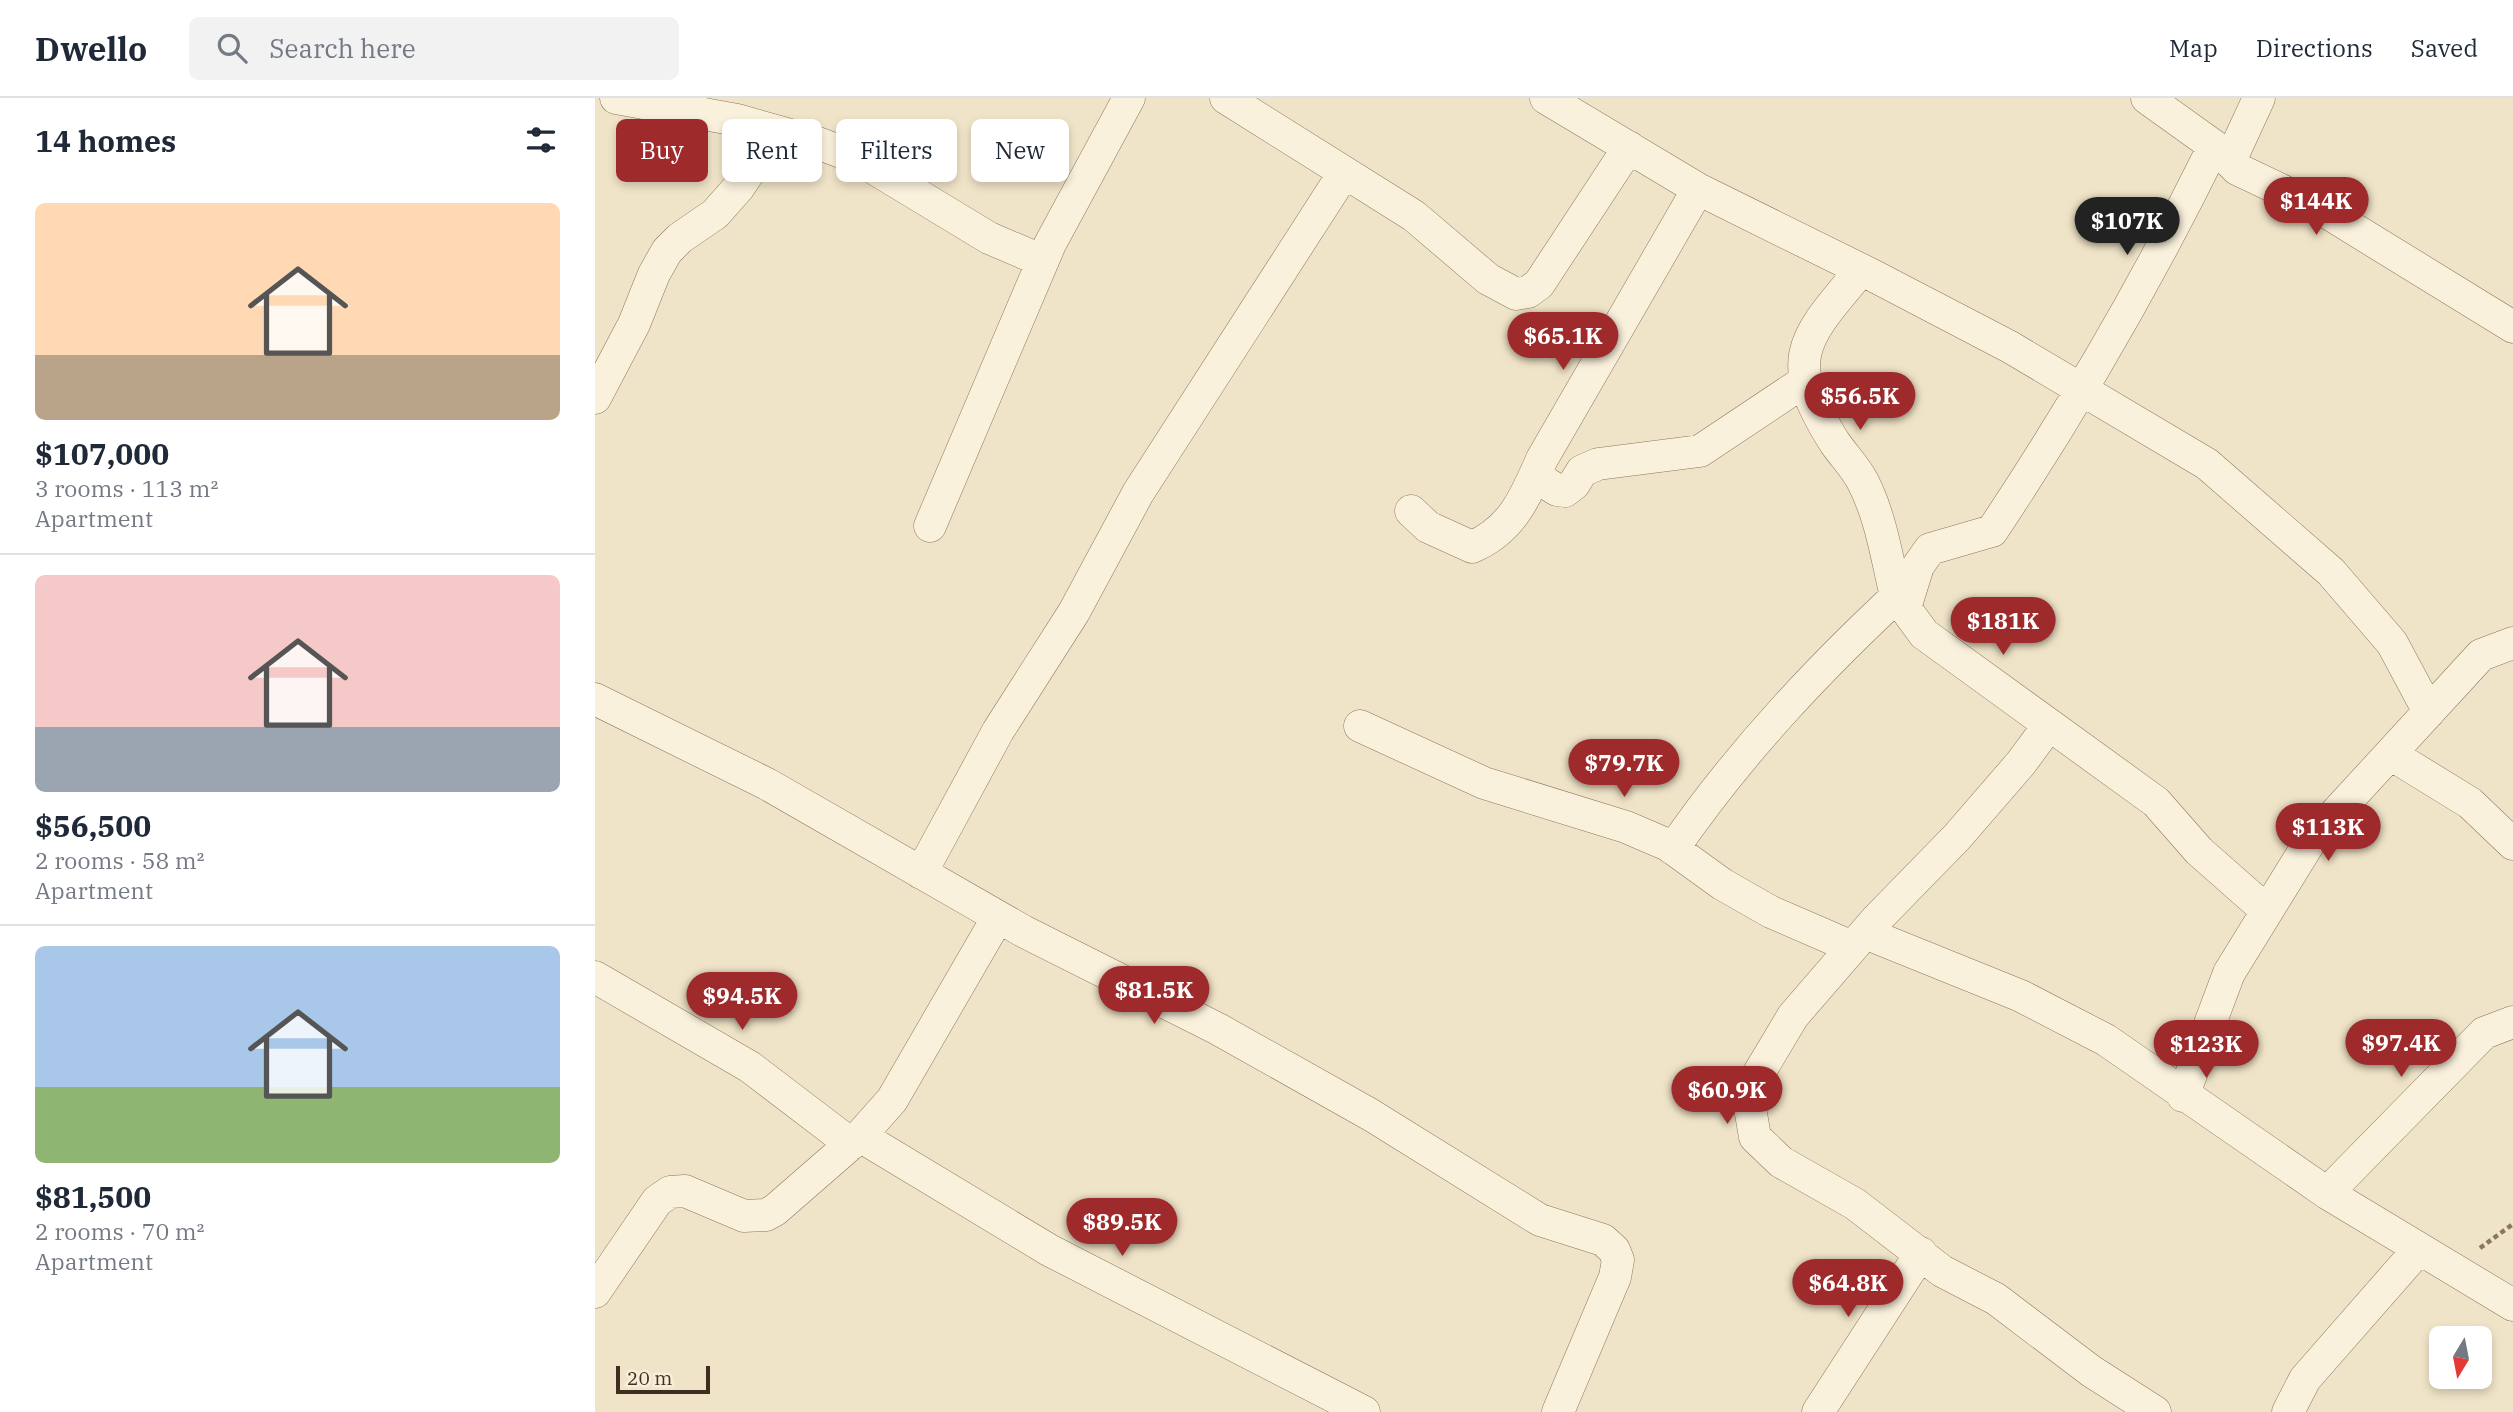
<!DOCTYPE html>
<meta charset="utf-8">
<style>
body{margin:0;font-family:"IBM Plex Serif",serif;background:#f2f2f3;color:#1f2937;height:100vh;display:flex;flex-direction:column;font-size:26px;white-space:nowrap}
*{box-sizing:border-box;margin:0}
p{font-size:23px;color:#747a83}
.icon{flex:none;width:38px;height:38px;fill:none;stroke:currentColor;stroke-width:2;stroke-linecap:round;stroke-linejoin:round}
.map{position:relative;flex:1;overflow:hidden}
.side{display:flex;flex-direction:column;background:#fff;width:595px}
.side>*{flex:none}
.banner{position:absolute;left:21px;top:21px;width:665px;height:63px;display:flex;gap:14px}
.needle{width:46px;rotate:190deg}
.controls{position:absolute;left:1834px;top:1228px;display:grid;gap:14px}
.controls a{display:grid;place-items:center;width:63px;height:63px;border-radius:10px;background:#fff;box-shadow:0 4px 10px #0003;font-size:35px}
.scale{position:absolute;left:21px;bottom:18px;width:94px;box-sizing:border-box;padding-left:7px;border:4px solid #3d2e20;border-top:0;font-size:19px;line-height:24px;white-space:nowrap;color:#3d2e20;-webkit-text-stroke:5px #f7eed8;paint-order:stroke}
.price{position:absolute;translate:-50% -60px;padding:0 16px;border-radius:24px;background:#9e2a2b;color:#fff;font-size:23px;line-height:46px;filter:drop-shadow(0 2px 4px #0008)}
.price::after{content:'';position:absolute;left:50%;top:42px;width:21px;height:16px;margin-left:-10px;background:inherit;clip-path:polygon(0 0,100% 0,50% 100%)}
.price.on{background:#222;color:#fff}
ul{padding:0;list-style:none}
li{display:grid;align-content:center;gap:14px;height:371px;padding:0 35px}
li+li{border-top:2px solid #e0e1e3}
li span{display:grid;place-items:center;height:217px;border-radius:10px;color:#555}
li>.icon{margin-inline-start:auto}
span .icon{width:126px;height:126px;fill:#fffc;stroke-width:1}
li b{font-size:30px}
h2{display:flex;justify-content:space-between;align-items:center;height:84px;padding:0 35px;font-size:30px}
.tag{padding:0 24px;border-radius:10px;background:#fff;box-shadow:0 4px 10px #0003;font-size:24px;line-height:63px}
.tag.on{background:#9e2a2b;color:#fff}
header{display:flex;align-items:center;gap:42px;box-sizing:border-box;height:98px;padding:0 35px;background:#fff;border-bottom:2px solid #e0e1e3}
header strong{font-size:33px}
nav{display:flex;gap:38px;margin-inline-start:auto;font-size:24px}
.search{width:490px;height:63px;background:#f2f2f3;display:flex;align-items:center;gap:18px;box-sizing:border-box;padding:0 24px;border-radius:10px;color:#747a83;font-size:26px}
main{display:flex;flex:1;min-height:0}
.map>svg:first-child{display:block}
</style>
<header>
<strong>Dwello</strong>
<div class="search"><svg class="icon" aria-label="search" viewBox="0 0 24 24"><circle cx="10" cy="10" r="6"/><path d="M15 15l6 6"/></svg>Search here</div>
<nav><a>Map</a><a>Directions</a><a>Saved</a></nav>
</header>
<main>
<section class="side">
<h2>14 homes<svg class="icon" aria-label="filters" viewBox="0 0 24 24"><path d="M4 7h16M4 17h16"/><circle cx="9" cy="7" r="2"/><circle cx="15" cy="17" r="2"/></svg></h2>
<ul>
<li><span style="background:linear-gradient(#ffd9b3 70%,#b9a48a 0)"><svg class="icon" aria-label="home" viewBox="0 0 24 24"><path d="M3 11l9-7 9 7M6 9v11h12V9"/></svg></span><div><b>$107,000</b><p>3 rooms · 113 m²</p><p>Apartment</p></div></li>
<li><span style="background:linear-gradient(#f6c9c9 70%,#9aa5b1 0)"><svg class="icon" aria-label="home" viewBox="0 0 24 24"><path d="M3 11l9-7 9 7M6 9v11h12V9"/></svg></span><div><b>$56,500</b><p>2 rooms · 58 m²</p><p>Apartment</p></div></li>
<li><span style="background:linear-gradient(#a9c7e8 65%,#8fb573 0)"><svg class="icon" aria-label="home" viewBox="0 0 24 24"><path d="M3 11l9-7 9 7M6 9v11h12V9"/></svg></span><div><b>$81,500</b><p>2 rooms · 70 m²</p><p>Apartment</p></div></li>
</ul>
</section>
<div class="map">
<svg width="1918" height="1314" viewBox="0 0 1918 1314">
<rect width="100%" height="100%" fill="#f0e4c8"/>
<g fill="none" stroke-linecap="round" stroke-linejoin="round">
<defs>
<path id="minor" d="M21,0L142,22L220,44L262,60L394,140L448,163
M631,0L819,118L893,181L921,196L933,194L944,186L1034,49
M951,0L1103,91L1277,177L1415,249L1612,366L1736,474L1797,545L1834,614
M1552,0L1619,48L1642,71L1728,112L1918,229
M1619,48C1554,180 1479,310 1397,433L1335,451L1323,468L1310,510L1329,536L1561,704L1604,753L1672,813
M1635,63L1664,0
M1266,172C1208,241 1186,260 1240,345C1249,358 1261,370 1268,384C1286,419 1292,461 1301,498
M0,300L39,226L59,176L72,153L85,140L120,116L144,89L181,33
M940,378L962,392L970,393L979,386L987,373L1003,366L1105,353L1210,283
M816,413L833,429L877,449C917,432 930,400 947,361L1103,91
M335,428L455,146L534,0
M0,601L172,686L428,833L623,931L776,1017L945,1122L1008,1142L1019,1152L1023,1162L1020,1179L963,1314
M1454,627L1426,665L1362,739L1281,822L1198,918L1164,975L1155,1010L1160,1039L1186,1064L1260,1106L1347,1173L1401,1201L1496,1273L1560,1314
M765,628L889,685L1031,729L1073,747L1127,786L1176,814L1257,849
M1797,657L1875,705L1918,746
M1078,751C1146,652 1228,566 1316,485
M326,775L403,633L479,514L543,395L749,75
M1270,835L1426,898L1511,942L1732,1095L1918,1207
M0,879L155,969L256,1046
M1588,998L1634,875L1716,742L1886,557L1918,545
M265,1038L454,1152L769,1314
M1732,1095L1889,935L1918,924
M0,1194L62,1103L75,1094L90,1093L149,1118L171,1117L180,1112L265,1038L297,1002L403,819
M1223,1314L1326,1155
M1693,1314L1710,1281L1823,1152"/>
</defs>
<use href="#minor" stroke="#8d765c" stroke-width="33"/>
<path stroke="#8d765c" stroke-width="4.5" stroke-dasharray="5 3.5" stroke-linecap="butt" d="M1885,1150L1918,1126"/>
<use href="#minor" stroke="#faf1dc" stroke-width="32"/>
</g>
</svg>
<div class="controls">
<a><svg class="needle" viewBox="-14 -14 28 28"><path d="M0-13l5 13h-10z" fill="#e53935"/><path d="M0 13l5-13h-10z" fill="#747a83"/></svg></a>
</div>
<div class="scale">20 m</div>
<b class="price" style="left:1721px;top:139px">$144K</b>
<b class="price on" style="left:1532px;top:159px">$107K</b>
<b class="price" style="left:968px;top:274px">$65.1K</b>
<b class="price" style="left:1265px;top:334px">$56.5K</b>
<b class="price" style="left:1408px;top:559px">$181K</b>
<b class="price" style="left:1029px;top:701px">$79.7K</b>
<b class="price" style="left:1733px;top:765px">$113K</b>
<b class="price" style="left:559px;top:928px">$81.5K</b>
<b class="price" style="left:147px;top:934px">$94.5K</b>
<b class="price" style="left:1806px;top:981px">$97.4K</b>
<b class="price" style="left:1611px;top:982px">$123K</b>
<b class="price" style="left:1132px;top:1028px">$60.9K</b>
<b class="price" style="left:527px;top:1160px">$89.5K</b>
<b class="price" style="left:1253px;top:1221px">$64.8K</b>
<div class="banner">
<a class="tag on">Buy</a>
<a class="tag">Rent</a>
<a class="tag">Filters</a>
<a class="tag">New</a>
</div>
</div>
</main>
